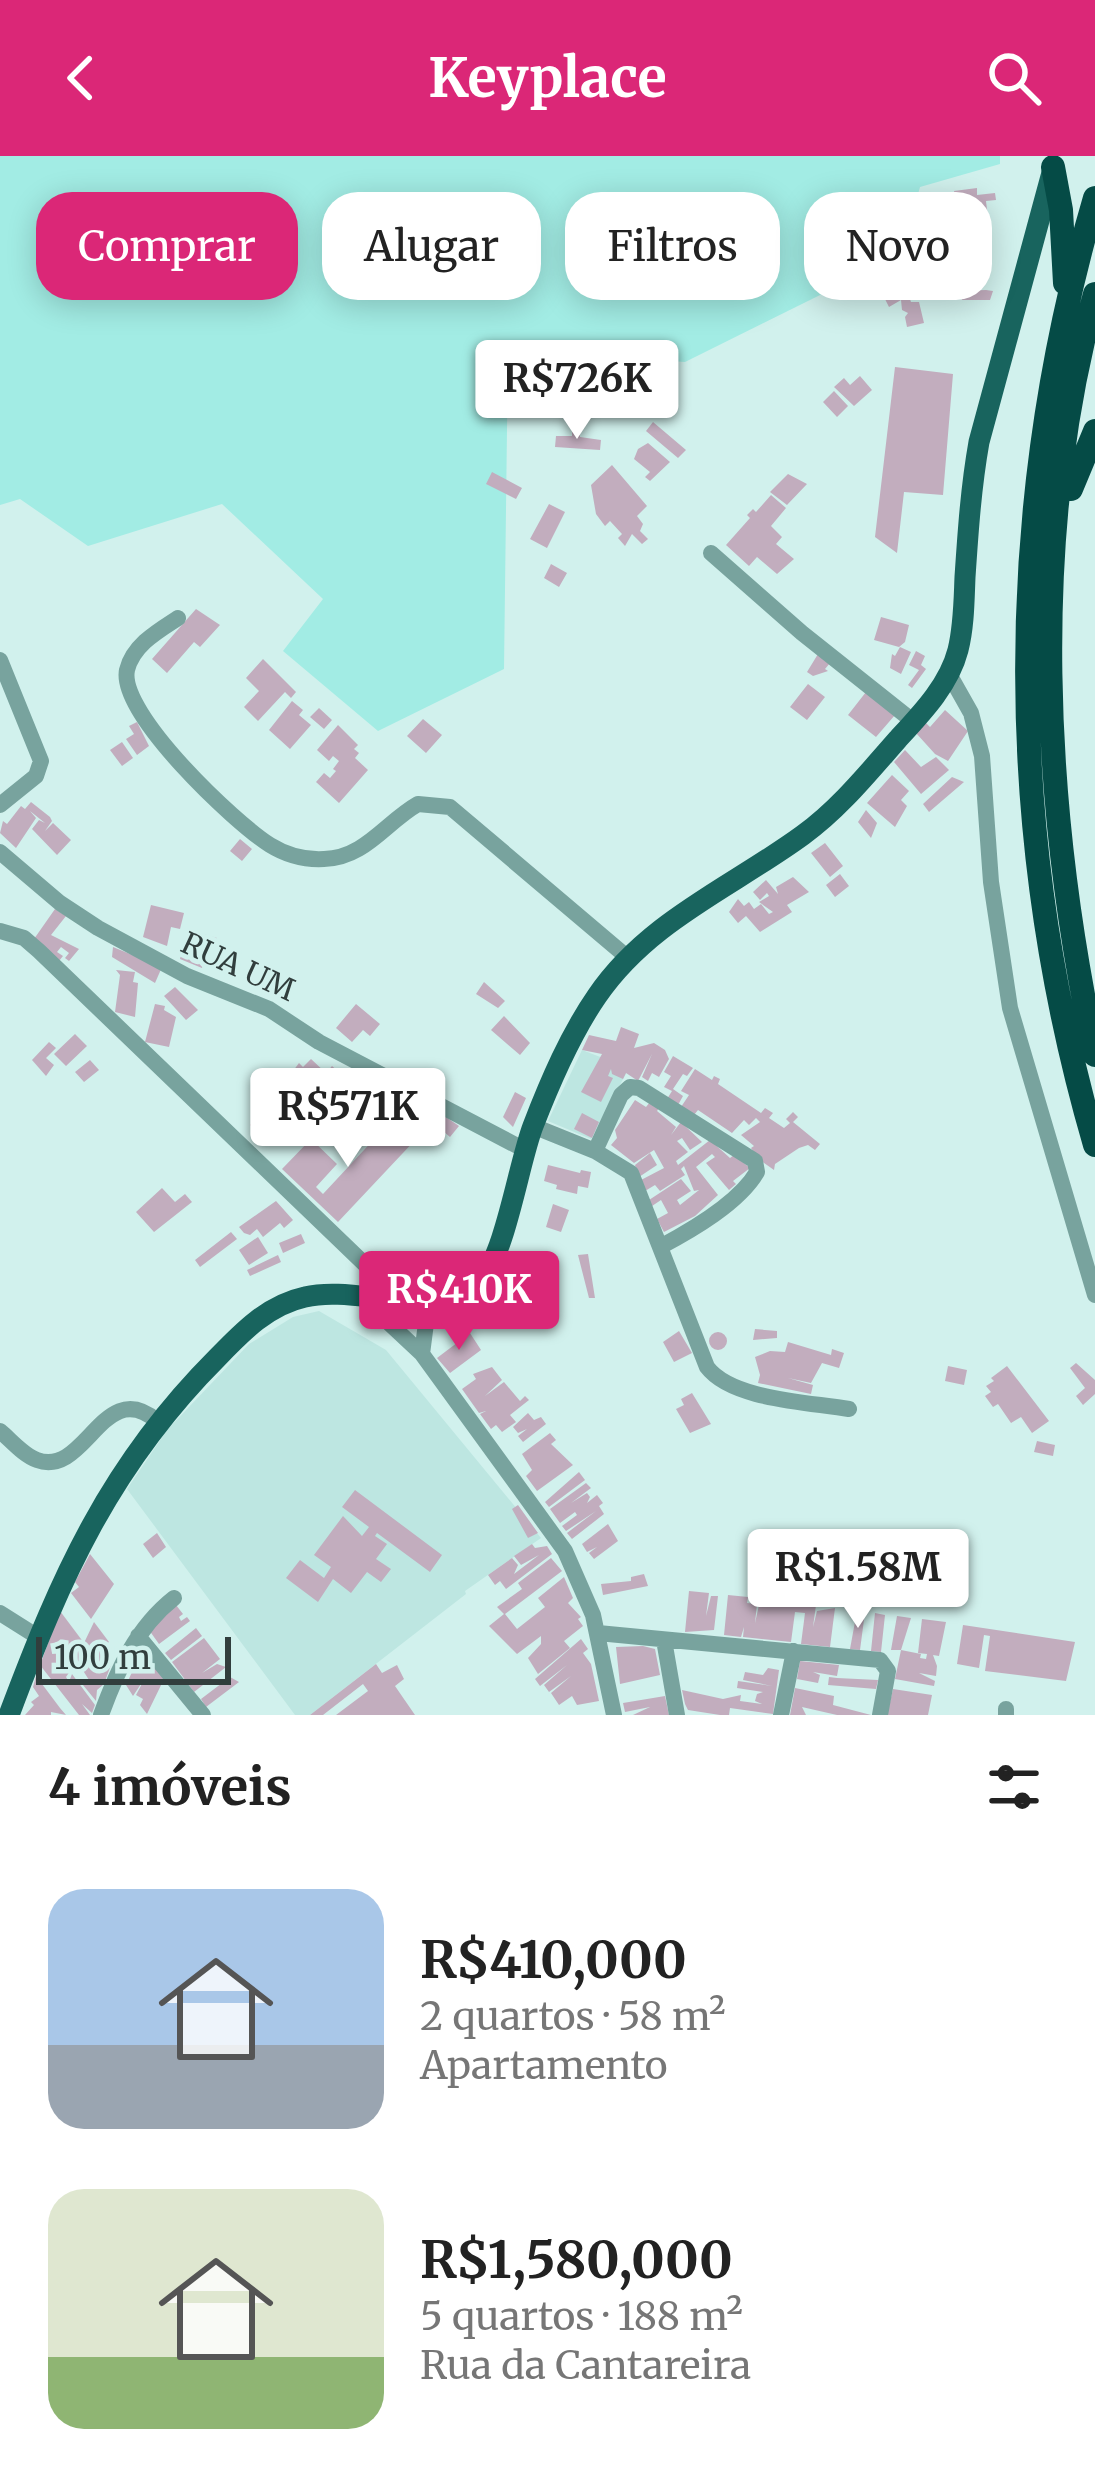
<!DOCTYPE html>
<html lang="pt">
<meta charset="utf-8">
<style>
body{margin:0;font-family:Merriweather,serif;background:#f2f2f2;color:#222;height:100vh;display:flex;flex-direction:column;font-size:45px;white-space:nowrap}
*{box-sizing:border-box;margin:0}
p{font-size:39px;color:#767676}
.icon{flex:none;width:66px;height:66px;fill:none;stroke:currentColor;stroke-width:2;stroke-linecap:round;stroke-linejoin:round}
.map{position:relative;height:1559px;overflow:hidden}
.drawer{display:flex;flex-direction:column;background:#fff;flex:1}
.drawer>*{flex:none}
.guide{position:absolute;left:36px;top:36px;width:1023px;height:108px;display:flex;gap:24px}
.scale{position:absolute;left:36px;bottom:30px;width:195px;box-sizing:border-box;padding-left:12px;border:6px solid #313e3d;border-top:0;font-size:33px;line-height:42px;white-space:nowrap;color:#313e3d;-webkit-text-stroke:9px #d1f1ed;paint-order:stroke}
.price{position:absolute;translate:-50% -102px;padding:0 27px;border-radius:12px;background:#fff;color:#222;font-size:39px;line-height:78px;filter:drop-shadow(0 3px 6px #0008)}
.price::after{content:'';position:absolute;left:50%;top:72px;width:36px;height:27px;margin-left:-18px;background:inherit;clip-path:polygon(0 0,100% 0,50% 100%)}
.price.active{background:#db2777;color:#fff}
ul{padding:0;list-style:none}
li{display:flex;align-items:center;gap:36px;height:300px;padding:0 48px}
li span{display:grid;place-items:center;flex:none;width:336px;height:240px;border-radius:36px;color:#555}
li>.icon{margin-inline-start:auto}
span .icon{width:144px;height:144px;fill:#fffc;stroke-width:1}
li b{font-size:51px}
h2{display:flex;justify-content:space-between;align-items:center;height:144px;padding:0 48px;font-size:51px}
.tag{padding:0 42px;border-radius:36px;background:#fff;box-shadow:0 6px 30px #0003;font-size:42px;line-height:108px}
.tag.active{background:#db2777;color:#fff}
header{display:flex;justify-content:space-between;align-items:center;height:156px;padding:0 48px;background:#db2777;color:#fff;font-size:54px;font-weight:700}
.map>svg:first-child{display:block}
</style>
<header><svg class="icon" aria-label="back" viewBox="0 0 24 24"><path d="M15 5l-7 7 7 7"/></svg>Keyplace<svg class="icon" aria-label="search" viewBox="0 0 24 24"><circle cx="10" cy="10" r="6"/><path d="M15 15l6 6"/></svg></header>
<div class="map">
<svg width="1095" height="1559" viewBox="0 0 1095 1559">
<rect width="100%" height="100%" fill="#d1f1ed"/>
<path fill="#bde6e1" d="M582,894L629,912L591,983L548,965Z
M319,1155L386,1194L541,1382L465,1435L466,1438L310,1559H295L127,1333L167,1274L249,1188L293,1161Z"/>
<path fill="#a2ece4" d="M0,0H1000V8L920,31L901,99L685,206L508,194L504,513L378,575L283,495L323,443L222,348L88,390L20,343L0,349Z"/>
<path fill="#c2adbe" d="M977,32V39L995,37L996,44L986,45L989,71L985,72L986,77L946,84L945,78L937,80V74L954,71L953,59L940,60L939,49L946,48L945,41L955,40L954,35Z
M853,36L859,65L828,71L824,47L845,43L844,38Z
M971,107L972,117L950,121L951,135H943V126L917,127V122H913L912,113Z
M904,126L911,146H919L924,167L907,171L905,161L908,157L902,154L901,144L889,151L884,141L889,138L886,133Z
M961,135L986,134L993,135L990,144H962Z
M895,211L953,218L943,339L904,336L897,397L875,381Z
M860,220L872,234L854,250L834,231L844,222L850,229Z
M834,235L848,250L837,261L823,246Z
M653,266L686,294L678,302L646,275Z
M572,275L580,276V281L601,284L600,294L555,291L556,280H572Z
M648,287L670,306L650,325L645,321L650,316L634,303L638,293Z
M612,309L647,350L637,360L643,368L640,375L648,383L642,388L632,378L625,390L618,382L622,378L610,365L605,370L596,358L591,329Z
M492,316L522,332L516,343L486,328Z
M788,318L807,328L787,349L770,336Z
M771,339L786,352L771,370L782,381L776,388L794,403L777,418L757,401L749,410L726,389L750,362L747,359L753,353L756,356Z
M549,348L565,356L547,392L530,383Z
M551,408L567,417L559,431L544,422Z
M196,453L220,469L200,491L194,486L167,517L152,503Z
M881,461L909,469L905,486L899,491L874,484Z
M900,491L911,496L901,518L890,512L892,498L895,500Z
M916,495L925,500L921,509L926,513L912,532L908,529L919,514L909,509Z
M818,498L830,507L825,513L828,515L813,520L807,516Z
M263,503L296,536L291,542L285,536L258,565L244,551L259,535L246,522Z
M808,528L825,541L807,564L790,551Z
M866,536L895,559L876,581L848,559Z
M292,545L303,554L299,559L311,569L290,593L269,574Z
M319,552L332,564L324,573L310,561Z
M945,554L968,575L948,605L935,598L916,577L925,566L930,571Z
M423,563L442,579L426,597L407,580Z
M137,566L149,590L137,599L126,583L134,578L129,570Z
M338,569L358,589L354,593L359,597L355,602L368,614L339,647L316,626L324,617L330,622L336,615L333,613L339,605L333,600L329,605L317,594Z
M122,586L133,602L122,610L110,594Z
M905,594L921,611L936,601L949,614L921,638L894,606Z
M892,619L909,635L901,644L907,650L895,671L867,647Z
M952,621L964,626L929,656L923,648Z
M31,646L50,661L52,665L45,675L53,667L71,684L57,699L32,673L39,664L45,667L30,655L36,662L16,692L0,677L3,665L7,668L21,650L25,653Z
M866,654L877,667L871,682L858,666Z
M240,683L252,693L242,705L230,695Z
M825,687L843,710L830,721L811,697Z
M840,718L849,730L835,741L826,729Z
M793,721L809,736L787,749L792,756L760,776L746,760L738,767L729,756L738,743L744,750L749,746L754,753L761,748L769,758L773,756L759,746L769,740L767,737L760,744L753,736L766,724L778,738L776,731Z
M151,749L184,757L180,773L171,771L167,790L143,781Z
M55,753L66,760L51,779L79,793L69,805L65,802L69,797L61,791L57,796L63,800L59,805L34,783Z
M187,773L217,782L215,793L203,790L206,794L202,812L180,803Z
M113,791L162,811L155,827L112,801Z
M116,814L135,816L133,826L138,827L135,861L115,856L120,819Z
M484,826L505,845L498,852L476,838Z
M175,831L198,854L186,864L164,840Z
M155,848L165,850L164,854L176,861L169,891L145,886Z
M356,848L380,868L370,880L363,874L352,886L336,872Z
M504,860L530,887L520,899L491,874Z
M621,871L639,878L634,892L654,887L665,894L669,903L659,921L652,917L648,925L642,921L652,898L638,925L626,917L623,923L612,918L611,913L608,920L613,922L601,946L581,936L602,898L582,894L589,879L616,885Z
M75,878L87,890L66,910L54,898Z
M49,886L56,892L46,902L54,909L46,920L32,904Z
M673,900L693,912L687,920L683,918L673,933L683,940L678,949L667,943L672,935L664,931L671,920L664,916Z
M311,903L326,917L332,910L340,917L323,936L315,929L312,932L327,945L306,968L291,955L301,971L285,989L274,974L265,983L250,969L296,918L293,915L299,907L303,911Z
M90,904L99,914L84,926L75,916Z
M695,913L712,924L714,920L720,923L718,928L761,957L765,952L773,957L769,962L784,972L790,967L786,963L793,956L798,961L793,966L820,988L815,994L808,989L799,992L775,1008L774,1014L760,1004L751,992L754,990L741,979L760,966L756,962L749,969L744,964L732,977L698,954L694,959L681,951L689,939L681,935Z
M515,936L526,942L513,971L503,961Z
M635,944L646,951L650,946L659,952L657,955L676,971L671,979L681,966L702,986L690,994L682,982L677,985L688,996L676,1005L678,1009L710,984L730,1002L734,999L750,1012L733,1025L736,1028L729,1034L706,1007L715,1001L712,998L696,1011L718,1039L695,1060L664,1076L657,1063L668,1057L661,1044L652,1050L649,1044L681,1023L691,1035L677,1044L680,1049L699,1034L694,1035L684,1010L681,1013L685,1019L660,1035L655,1029L645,1035L641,1024L664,1012L654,994L634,1007L611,989L617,982L615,974Z
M359,953L371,965L379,956L383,959L349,995L333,980Z
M582,957L599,966L592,982L574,973Z
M443,959L459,970L450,981L436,969Z
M391,965L405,979L411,973L418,981L338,1066L282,1013L311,983L337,1008L316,1031L323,1038Z
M650,997L657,1009L639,1021L635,1009Z
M548,1009L580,1017L581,1014L591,1016L588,1032L578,1030L577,1038L556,1033L557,1029L544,1025Z
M162,1032L175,1046L185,1038L192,1046L154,1076L136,1056Z
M276,1045L293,1064L284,1072L280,1067L263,1081L257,1073L250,1079L244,1077L239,1071Z
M553,1048L569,1054L561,1076L546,1071Z
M231,1076L237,1083L200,1111L195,1104Z
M301,1078L305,1087L283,1097L279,1087Z
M258,1081L268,1097L249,1109L239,1094Z
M588,1098L595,1142H589L578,1099Z
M278,1099L281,1106L250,1120L247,1114Z
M755,1173L777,1175V1182L753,1184Z
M679,1175L692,1197L674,1206L663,1186Z
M709 1185a9 9 0 1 1 18 0a9 9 0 1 1-18 0Z
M470,1177L481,1194L450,1217L437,1202Z
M788,1186L831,1199L832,1193L844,1197L839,1212L822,1207L811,1227L788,1222L813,1229L811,1238L758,1227L760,1219L755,1201L770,1195L785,1196Z
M1076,1207L1095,1224V1238L1083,1249L1076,1240L1085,1232L1070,1212Z
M948,1210L967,1214L964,1229L945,1225Z
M1007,1210L1049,1265L1032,1277L1021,1261L1011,1267L998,1248L993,1251L985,1240L991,1236L986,1230L994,1225L991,1222Z
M492,1211L502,1224L485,1240L504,1226L520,1245L525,1240L529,1244L510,1259L516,1266L502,1276L496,1269L491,1273L480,1258L486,1255L479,1257L462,1233L476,1223L473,1218Z
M692,1237L711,1268L690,1277L676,1253L684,1249L681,1243Z
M528,1257L534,1264L541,1261L546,1268L523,1286L518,1280L527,1273L518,1277L513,1271Z
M550,1277L556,1284L551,1288L573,1309L537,1335L526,1320L532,1314L522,1298Z
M1037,1285L1055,1289L1053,1300L1034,1296Z
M579,1316L585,1324L549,1351L545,1346Z
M586,1327L591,1332L571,1347L587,1337L590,1341L587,1347L597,1339L603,1347L599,1350L604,1358L572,1383L567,1377L596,1355L566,1375L562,1370L577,1359L575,1356L560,1367L550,1353Z
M355,1334L442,1399L430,1416L377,1377L375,1380L387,1388L376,1403L391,1413L381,1426L367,1416L351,1437L333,1423L318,1446L286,1422L300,1404L324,1422L331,1411L314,1399L343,1360L362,1380L369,1371L342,1351Z
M518,1349L538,1377L528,1382L512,1353Z
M608,1368L618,1385L594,1403L589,1397L597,1391L587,1396L582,1388Z
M157,1377L166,1391L153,1402L143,1388Z
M532,1388L535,1392L547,1390L552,1398L506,1433L500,1425L495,1429L488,1419L512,1402L518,1409L514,1418L539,1399L521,1409L514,1400Z
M90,1398L114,1428L91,1463L71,1437L79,1431L75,1426Z
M551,1402L562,1415L505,1458L517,1473L545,1451L538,1442L564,1421L573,1442L568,1447L581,1461L578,1463L583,1470L564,1485L570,1492L538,1518L528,1502L541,1488V1480L517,1498L489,1470L504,1458L497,1451L522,1433L518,1427Z
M644,1418L648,1430L603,1439L601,1428L631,1425V1421Z
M689,1435L709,1437L706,1460L711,1440H718L714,1474L685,1476Z
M728,1439L748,1441L747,1447L757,1448L755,1467L759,1449L768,1450V1441L786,1449L787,1443L816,1449L813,1471L817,1455L835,1452L830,1491L801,1488L805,1457L795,1456L791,1486L743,1481L744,1471L741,1481L724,1479Z
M176,1449L183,1458L179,1461L181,1465L187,1461L190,1465L159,1488L149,1474Z
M60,1455L84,1487L94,1466L109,1486L101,1492L96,1490L112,1506L104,1528L97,1534L96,1545L83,1529L89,1524L77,1505L66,1521L69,1526L72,1518L95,1549L92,1557L82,1548L90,1559H79L40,1509Z
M857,1455L865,1456L860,1494L850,1493Z
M875,1457L885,1459L881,1496L871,1495Z
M897,1460L911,1462L901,1494L921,1498L920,1502L926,1503L927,1498L918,1497L922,1463L946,1466L939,1500L933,1499L937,1510L936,1520L919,1517L935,1525L934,1530L895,1523L901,1494H891Z
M963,1469L1075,1486L1066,1525L985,1515L990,1480L984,1479L979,1512L957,1508Z
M196,1472L202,1480L171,1504L165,1497Z
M204,1482L220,1503L202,1517L217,1508L226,1511L194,1536L172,1506Z
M581,1483L588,1493L583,1497L591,1508L599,1545L577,1549L572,1540L559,1549L551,1537L571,1520L549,1536L544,1529L567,1509L540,1530L535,1523Z
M643,1490L655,1493L660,1519L620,1528L616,1491Z
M140,1499L152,1505L165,1521L147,1558L140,1549L143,1543L136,1539L145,1522L133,1540L126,1529Z
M800,1505L839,1509L837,1520L813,1516L820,1519L818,1527L797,1523Z
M376,1508L382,1517L397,1509L404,1523L395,1530L415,1559H336L368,1535L363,1528L323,1559H310Z
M768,1512L779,1514L773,1558L730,1552L729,1559H720L688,1554L685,1548L682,1534L723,1543L741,1539L740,1545L762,1548L755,1545L757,1538L763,1536L737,1532L738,1525L772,1530L743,1524L745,1516L763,1519Z
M36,1520L60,1552L66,1559L51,1556V1559H25L34,1549L31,1546L39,1540L33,1531Z
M230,1521L239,1526L206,1551L201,1543Z
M829,1521L837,1522L878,1524L876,1533L828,1529Z
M795,1532L834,1540L833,1549L871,1559H837L802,1551L806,1559H790Z
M893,1533L932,1539L928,1559H887Z
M665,1540L669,1559H633L650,1551L625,1556L623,1547Z"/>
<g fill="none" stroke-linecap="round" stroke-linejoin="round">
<path stroke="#78a39e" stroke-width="16" d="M711,397L802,477L914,566
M178,462C158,475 133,489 127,514C118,557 235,667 270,689C286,699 305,704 324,703C365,702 386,666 418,648L450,651L627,801
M0,504L41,605L36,620L0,649
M949,518L971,557L982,600L991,726L1010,852L1095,1139
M0,696L60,747L98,772L187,820L269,853L319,886L525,994
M0,775L24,782L39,795L402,1144
M533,970L595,995L631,1017L707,1211C732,1244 809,1246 849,1253
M595,995L621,939L630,931L639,932L755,1005L757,1016C739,1047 692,1074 660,1091
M359,1139L422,1198L565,1395L593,1459L614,1559
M422,1198L429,1144
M0,1275C11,1284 23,1299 37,1304C86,1322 103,1219 157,1265
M0,1457L38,1481
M598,1477L880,1504L888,1515L880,1559
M138,1480L203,1559
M664,1484L677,1559
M1006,1553V1559
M101,1559C117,1515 136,1472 174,1442
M781,1559L794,1495"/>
<path stroke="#18645e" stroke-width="21" d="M9,1559C61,1420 110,1309 217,1202C242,1176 268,1149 305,1141C359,1128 434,1167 481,1123C505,1100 519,1006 533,970C550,926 570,879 597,840C648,765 732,731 803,679C839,653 868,617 898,583C922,557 949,529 958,494C964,470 964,445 965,421C968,376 971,331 979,286L1053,13"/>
<path stroke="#054b46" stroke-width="24" d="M1053,11L1061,54L1065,127
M1095,42C1004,352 1005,680 1095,989
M1095,138C1028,379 1043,656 1095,899
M1071,333L1095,275"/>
</g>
<g text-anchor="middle" stroke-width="10" stroke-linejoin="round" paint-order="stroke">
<g font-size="30" fill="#313e3d" stroke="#d1f1ed">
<text transform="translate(238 811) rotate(25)" y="10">RUA UM</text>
</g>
</g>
</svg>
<div class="scale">100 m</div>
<b class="price" style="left:577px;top:286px">R$726K</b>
<b class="price" style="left:348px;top:1014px">R$571K</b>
<b class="price active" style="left:459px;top:1197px">R$410K</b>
<b class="price" style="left:858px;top:1475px">R$1.58M</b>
<div class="guide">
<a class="tag active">Comprar</a>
<a class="tag">Alugar</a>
<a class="tag">Filtros</a>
<a class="tag">Novo</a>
</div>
</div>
<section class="drawer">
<h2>4 imóveis<svg class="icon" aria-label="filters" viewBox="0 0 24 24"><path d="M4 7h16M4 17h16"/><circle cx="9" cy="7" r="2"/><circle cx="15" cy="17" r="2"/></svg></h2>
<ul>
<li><span style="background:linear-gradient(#a9c7e8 65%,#9aa5b1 0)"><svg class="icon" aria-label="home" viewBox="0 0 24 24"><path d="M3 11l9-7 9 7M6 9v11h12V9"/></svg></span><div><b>R$410,000</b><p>2 quartos · 58 m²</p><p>Apartamento</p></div></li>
<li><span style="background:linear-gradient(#dfe7d0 70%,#8fb573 0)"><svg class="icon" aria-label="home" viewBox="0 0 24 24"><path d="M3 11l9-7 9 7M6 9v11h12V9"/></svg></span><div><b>R$1,580,000</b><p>5 quartos · 188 m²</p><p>Rua da Cantareira</p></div></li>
</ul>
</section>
